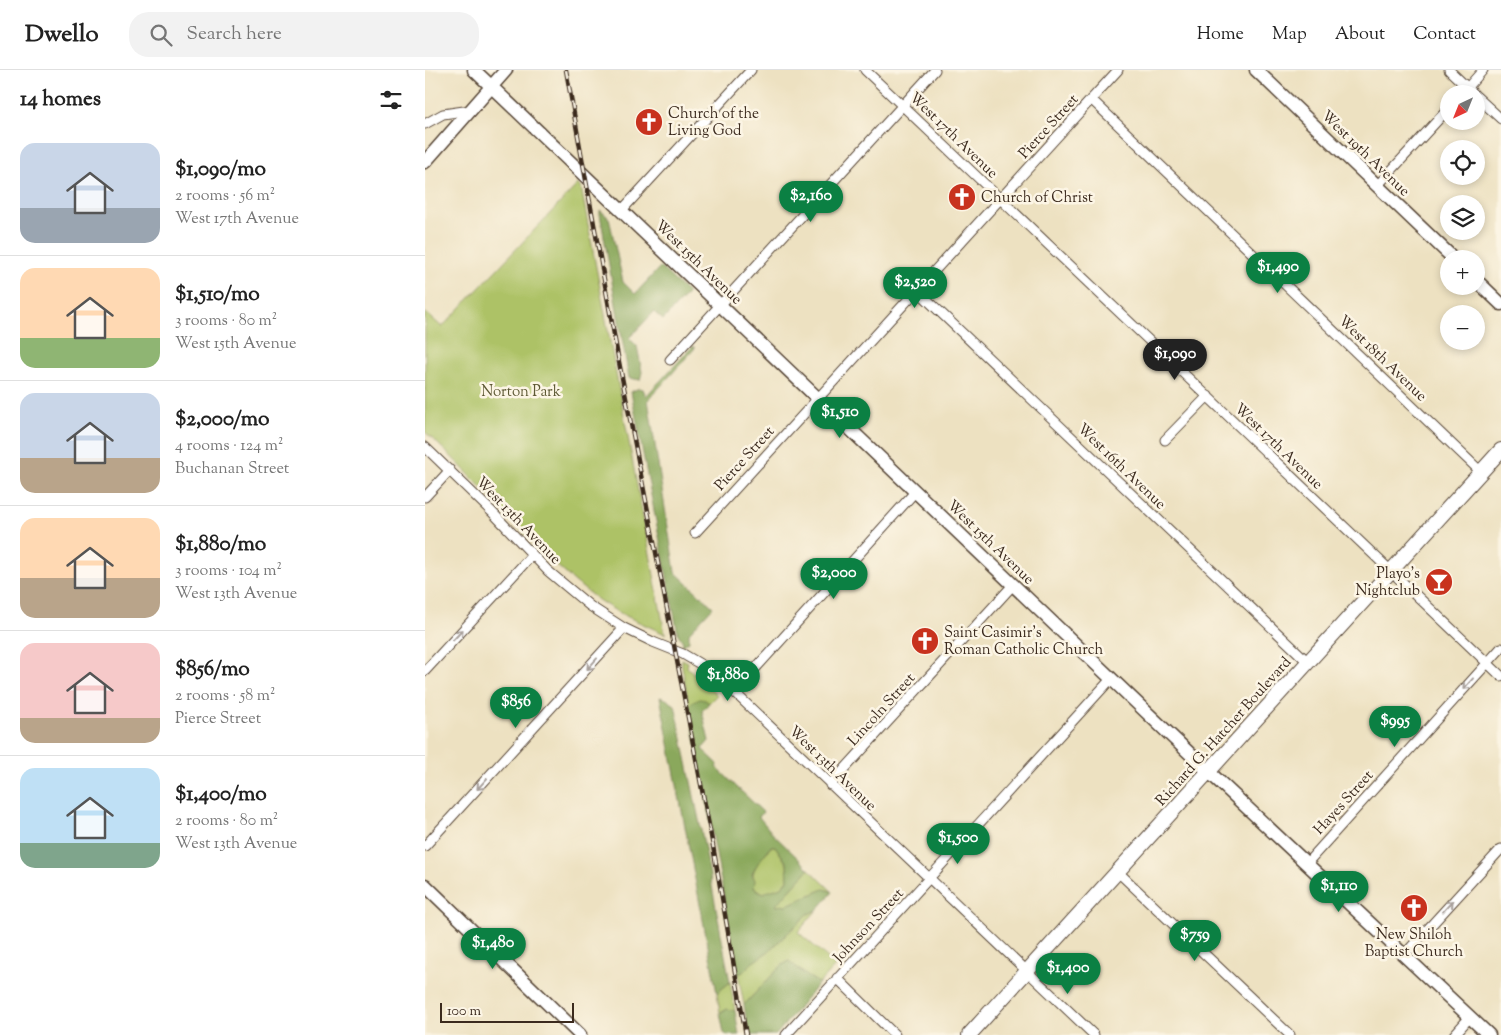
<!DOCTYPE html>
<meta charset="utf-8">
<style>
body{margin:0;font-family:"Sorts Mill Goudy",serif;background:#f2f2f2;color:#222;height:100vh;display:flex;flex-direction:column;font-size:19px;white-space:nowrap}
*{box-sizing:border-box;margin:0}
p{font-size:16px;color:#767676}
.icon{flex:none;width:28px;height:28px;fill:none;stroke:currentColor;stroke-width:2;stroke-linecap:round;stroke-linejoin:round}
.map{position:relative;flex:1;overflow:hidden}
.drawer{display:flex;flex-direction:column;background:#fff;width:425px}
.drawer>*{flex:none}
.needle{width:32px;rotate:223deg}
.tools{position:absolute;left:1015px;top:15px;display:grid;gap:10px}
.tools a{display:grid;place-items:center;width:45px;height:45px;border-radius:50%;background:#fff;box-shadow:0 2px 8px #0003;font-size:25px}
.scale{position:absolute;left:15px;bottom:12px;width:134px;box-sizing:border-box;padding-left:5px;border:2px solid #3b2a1e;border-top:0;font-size:14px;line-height:18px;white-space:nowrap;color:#3b2a1e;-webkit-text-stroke:4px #fcf5e5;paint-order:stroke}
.price{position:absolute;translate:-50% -42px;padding:0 11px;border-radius:18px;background:#0b8043;color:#fff;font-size:16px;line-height:32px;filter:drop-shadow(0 1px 2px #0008)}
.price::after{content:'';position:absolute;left:50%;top:30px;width:15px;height:11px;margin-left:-8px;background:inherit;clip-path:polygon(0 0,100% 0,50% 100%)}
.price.on{background:#222;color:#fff}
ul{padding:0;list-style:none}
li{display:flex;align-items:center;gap:15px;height:125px;padding:0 20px}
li+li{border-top:1px solid #e0e0e0}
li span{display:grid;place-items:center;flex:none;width:140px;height:100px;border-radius:15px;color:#555}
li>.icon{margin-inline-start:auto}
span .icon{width:60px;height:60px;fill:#fffc;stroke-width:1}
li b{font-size:21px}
h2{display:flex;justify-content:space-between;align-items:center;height:60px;padding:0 20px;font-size:21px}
header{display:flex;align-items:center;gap:30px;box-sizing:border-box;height:70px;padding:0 25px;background:#fff;border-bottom:1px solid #e0e0e0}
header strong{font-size:24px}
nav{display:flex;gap:28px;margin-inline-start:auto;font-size:18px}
.search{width:350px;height:45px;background:#f2f2f2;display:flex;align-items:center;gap:12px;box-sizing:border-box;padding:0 18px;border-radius:20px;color:#767676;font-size:19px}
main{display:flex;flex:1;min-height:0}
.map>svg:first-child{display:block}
</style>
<header>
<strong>Dwello</strong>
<div class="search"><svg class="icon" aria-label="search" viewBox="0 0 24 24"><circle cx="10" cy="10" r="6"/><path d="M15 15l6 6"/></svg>Search here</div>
<nav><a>Home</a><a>Map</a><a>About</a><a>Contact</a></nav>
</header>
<main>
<section class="drawer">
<h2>14 homes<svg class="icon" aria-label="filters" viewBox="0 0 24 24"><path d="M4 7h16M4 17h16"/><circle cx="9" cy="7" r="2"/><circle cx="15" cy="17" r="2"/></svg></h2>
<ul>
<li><span style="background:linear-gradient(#c9d6e8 65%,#9aa5b1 0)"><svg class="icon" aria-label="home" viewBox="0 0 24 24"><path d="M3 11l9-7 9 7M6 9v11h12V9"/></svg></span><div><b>$1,090/mo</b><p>2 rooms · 56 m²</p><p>West 17th Avenue</p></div></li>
<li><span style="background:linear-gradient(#ffd9b3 70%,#8fb573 0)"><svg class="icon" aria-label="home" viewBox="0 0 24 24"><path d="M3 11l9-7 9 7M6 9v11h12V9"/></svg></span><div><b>$1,510/mo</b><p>3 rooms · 80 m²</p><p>West 15th Avenue</p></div></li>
<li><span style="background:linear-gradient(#c9d6e8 65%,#b9a48a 0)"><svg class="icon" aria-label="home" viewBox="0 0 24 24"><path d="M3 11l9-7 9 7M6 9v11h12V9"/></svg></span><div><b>$2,000/mo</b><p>4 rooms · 124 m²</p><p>Buchanan Street</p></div></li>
<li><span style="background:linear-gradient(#ffd9b3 60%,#b9a48a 0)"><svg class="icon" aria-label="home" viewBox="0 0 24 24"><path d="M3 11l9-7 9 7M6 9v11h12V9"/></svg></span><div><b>$1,880/mo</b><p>3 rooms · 104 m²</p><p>West 13th Avenue</p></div></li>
<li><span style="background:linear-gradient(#f6c9c9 75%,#b9a48a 0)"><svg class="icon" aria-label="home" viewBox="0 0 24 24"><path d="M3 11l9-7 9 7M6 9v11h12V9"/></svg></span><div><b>$856/mo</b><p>2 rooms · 58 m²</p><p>Pierce Street</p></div></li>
<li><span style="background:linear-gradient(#bfe0f5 75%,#7fa58c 0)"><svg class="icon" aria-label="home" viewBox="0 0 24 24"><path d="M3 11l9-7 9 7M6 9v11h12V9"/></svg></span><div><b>$1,400/mo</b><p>2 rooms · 80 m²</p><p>West 13th Avenue</p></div></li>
</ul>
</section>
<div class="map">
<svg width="1076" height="965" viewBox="0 0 1076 965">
<rect width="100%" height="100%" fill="#fcf5e5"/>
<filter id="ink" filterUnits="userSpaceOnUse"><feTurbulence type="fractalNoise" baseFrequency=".02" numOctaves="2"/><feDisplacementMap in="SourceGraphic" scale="10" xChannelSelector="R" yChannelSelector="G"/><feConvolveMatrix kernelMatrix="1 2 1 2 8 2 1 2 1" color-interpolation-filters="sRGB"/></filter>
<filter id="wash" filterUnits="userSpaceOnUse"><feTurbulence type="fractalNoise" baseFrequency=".0096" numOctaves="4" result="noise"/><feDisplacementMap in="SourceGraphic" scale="20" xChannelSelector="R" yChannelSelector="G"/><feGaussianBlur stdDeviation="1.12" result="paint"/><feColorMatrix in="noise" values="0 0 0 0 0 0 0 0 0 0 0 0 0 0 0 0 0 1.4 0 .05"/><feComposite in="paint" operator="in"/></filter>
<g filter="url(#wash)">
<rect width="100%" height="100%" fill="#ede1c1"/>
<path fill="#adc266" stroke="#747642" d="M153,114L156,117L240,564C217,553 193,544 172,529C108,482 60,415 0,362V242L17,257Z
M257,589L263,592L262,597L292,625L284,633L280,630L268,632L264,636L257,596Z
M347,776H350L362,794L363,810L357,817L339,823L329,818C325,796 333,792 347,776Z
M384,799L408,822L399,819L362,835L350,836Z
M392,840L373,862L411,895L394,913L382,906L364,891L356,896L319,935L313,904L318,902L328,892L344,881L383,844Z
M305,912L310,941L302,940L295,943L292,923Z"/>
<path fill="#8aa85b" stroke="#62693c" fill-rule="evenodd" d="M175,140L184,148L198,212L210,224L235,197L263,223L238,250L229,242L204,268L212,276L217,302L215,310L204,308L175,144Z
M268,276L270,278L223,330L250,502L288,537L264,563V571L257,576L258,572L253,564L206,322L214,318L218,319L221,326Z
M235,627L241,629L250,635L280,779L305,912L292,923Z
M275,629L280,630L284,633L277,641L284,671L277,679L293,694L291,697L338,742L334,747L347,763L384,799L350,836L362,835L399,819L408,822L392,840L383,844L344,881L328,892L318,902L313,904L264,636L268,632ZM346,776H350L362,793L363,810L357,817L338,823L329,818L330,810L327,804L333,793Z
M364,891L382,906L394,913L351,965H324L319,935L356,896Z
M302,939L310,941L314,965H302L299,963L295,943Z"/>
</g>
<g filter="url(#ink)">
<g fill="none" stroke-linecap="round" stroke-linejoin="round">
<defs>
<path id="street" d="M440,0L1076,606
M1024,0L1049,24
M1037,24L1058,0
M1051,26L1076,49
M666,29L1056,402
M0,54L18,44L46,40
M952,116L1024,38
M197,140L326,0
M492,220L883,592
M245,290L510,0
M740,370L783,326
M0,377L67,442L123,501L165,536L199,558L228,572L258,584L287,601L669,965
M0,427L25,400
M270,463L693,0
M0,601L107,485
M309,622L490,422
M405,715L588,515
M0,776L199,558
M881,794L1076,578
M692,801L865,965
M979,885L1076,779
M412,908L470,965
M361,965L686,609
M1029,965L1045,947"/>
<path id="secondary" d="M49,0L783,701L1064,965
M831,0L1029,189
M0,92L81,0
M1051,210L1076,234
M0,815L155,965"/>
<path id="primary" d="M544,965L1076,380"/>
</defs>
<use href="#street" stroke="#564536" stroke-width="11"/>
<use href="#secondary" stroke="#564536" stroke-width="15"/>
<use href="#primary" stroke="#564536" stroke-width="16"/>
<use href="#street" stroke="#fff" stroke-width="9"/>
<use href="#secondary" stroke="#fff" stroke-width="12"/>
<use href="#primary" stroke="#fff" stroke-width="14"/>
<defs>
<path id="rail" d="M141,0L194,292L288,776L321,965"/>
</defs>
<use href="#rail" stroke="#3b2a1e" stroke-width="4.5"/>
<use href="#rail" stroke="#fcf5e5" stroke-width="2.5" stroke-dasharray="8" stroke-linecap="butt"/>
</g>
<defs><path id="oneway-shaft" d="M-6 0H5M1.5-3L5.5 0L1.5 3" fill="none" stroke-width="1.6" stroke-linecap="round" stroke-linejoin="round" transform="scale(1.25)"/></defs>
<g stroke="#a79f9a">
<use href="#oneway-shaft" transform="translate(33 565) rotate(-47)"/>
<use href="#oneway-shaft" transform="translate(167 594) rotate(132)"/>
<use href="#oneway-shaft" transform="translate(1043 614) rotate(132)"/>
<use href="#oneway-shaft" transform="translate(57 714) rotate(132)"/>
<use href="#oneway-shaft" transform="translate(1023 836) rotate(-48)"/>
</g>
</g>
<defs>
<symbol id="church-disc" viewBox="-11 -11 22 22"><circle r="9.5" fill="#c8321e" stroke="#fcf5e5"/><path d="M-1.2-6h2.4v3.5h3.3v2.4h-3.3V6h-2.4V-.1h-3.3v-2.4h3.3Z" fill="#fff"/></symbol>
<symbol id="bar-disc" viewBox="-11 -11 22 22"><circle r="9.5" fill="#c8321e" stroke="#fcf5e5"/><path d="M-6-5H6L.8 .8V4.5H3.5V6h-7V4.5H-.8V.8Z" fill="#fff"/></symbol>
</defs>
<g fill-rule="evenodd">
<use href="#church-disc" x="208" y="36" width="32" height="32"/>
<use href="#church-disc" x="521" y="111" width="32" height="32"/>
<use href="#bar-disc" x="998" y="496" width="32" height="32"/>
<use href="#church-disc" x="484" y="555" width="32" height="32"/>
<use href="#church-disc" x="973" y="822" width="32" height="32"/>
</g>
<g text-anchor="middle" stroke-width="5" stroke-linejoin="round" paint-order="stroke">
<g font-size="15" fill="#3b2a1e" stroke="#fcf5e5" text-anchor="start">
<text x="243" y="48">Church of the<tspan x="243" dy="17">Living God</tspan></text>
<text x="556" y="132">Church of Christ</text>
<text x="995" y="508" text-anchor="end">Playo’s<tspan x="995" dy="17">Nightclub</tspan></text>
<text x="519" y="567">Saint Casimir's<tspan x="519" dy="17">Roman Catholic Church</tspan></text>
<text x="989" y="869" text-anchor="middle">New Shiloh<tspan x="989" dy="17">Baptist Church</tspan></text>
</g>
<g font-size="15" fill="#3b2a1e" stroke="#fcf5e5">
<text transform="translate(623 56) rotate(-48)" y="5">Pierce Street</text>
<text transform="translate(529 65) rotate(44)" y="5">West 17th Avenue</text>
<text transform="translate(941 83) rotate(44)" y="5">West 19th Avenue</text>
<text transform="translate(274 192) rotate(44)" y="5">West 15th Avenue</text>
<text transform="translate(958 288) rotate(44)" y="5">West 18th Avenue</text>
<text transform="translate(854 376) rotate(44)" y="5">West 17th Avenue</text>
<text transform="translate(319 388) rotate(-48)" y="5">Pierce Street</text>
<text transform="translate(697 396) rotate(44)" y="5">West 16th Avenue</text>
<text transform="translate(94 450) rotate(46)" y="5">West 13th Avenue</text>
<text transform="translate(566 472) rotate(44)" y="5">West 15th Avenue</text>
<text transform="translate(456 639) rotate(-48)" y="5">Lincoln Street</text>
<text transform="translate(798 661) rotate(-48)" y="5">Richard G. Hatcher Boulevard</text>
<text transform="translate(408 698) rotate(44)" y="5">West 13th Avenue</text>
<text transform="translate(918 732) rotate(-48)" y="5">Hayes Street</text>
<text transform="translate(443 855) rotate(-47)" y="5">Johnson Street</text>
</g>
<g font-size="15" fill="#5d5834" stroke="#fcf5e5">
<text x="96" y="326">Norton Park</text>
</g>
</g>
</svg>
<div class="tools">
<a><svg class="needle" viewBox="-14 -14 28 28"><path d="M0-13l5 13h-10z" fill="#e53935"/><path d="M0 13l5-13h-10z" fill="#767676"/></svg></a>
<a><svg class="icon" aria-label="locate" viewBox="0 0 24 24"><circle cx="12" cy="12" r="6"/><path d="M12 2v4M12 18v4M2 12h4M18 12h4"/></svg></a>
<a><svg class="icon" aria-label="layers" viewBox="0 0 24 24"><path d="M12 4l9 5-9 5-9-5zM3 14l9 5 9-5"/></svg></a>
<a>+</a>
<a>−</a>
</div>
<div class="scale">100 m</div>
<b class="price" style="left:386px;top:153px">$2,160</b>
<b class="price" style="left:853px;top:224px">$1,490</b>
<b class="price" style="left:490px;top:239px">$2,520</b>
<b class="price on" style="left:750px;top:311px">$1,090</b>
<b class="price" style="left:415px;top:369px">$1,510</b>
<b class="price" style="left:409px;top:530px">$2,000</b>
<b class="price" style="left:303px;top:632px">$1,880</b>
<b class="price" style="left:91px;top:659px">$856</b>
<b class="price" style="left:970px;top:678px">$995</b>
<b class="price" style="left:533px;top:795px">$1,500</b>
<b class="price" style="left:914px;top:843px">$1,110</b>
<b class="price" style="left:770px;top:892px">$759</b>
<b class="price" style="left:68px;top:900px">$1,480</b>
<b class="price" style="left:643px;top:925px">$1,400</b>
</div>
</main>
